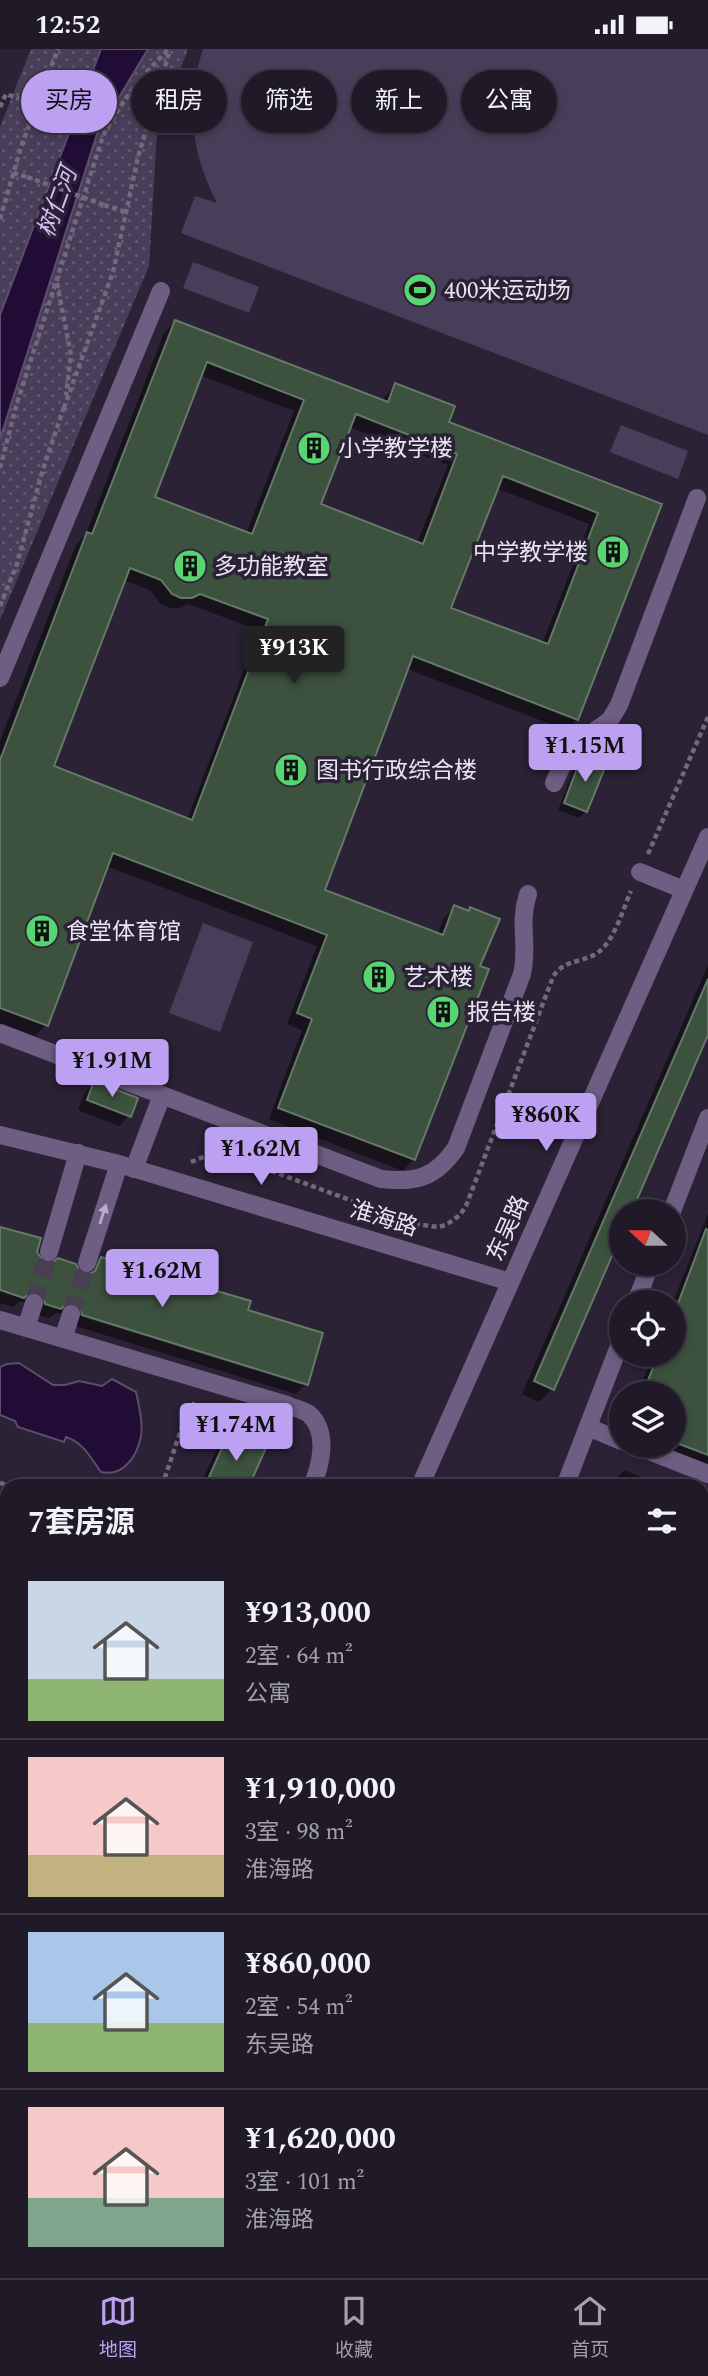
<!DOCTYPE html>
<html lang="zh">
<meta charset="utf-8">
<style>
body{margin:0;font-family:Spectral,"Noto Sans SC",serif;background:#2d2734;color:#f1f3f6;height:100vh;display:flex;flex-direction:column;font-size:26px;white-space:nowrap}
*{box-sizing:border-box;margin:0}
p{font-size:23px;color:#a2a1a8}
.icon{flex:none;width:38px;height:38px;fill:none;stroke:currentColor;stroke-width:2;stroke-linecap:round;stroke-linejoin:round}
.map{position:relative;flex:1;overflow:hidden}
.details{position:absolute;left:0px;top:1430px;width:709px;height:800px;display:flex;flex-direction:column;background:#201a28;border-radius:21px 21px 0 0;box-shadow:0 4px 10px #0003,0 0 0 2px #3d3845}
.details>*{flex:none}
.banner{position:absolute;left:21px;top:21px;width:667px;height:63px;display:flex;gap:14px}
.needle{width:46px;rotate:291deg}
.buttons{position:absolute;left:609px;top:1150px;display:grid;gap:14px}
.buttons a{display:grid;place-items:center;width:77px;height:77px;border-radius:50%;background:#201a28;box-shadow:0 4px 10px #0003,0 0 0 2px #3d3845;font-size:35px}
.price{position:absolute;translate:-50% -60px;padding:0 16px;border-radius:7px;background:#bca0f2;color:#111;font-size:23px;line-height:46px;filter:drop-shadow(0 2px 4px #0008)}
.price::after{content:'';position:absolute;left:50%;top:42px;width:21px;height:16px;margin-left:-10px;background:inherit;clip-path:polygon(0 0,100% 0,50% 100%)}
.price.active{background:#222;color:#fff}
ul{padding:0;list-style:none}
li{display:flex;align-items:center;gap:21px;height:175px;padding:0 28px}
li+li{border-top:2px solid #3d3845}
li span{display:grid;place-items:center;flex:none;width:196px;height:140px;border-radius:0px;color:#555}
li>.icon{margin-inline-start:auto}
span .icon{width:84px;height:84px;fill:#fffc;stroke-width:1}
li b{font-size:30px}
h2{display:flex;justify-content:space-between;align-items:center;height:84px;padding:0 28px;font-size:30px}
.pill{padding:0 24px;border-radius:32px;background:#201a28;box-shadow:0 4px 10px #0003,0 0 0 2px #3d3845;font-size:24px;line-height:63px}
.pill.active{background:#bca0f2;color:#111}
.status{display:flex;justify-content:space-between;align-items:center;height:49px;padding:0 35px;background:#201a28;direction:ltr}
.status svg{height:19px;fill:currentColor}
.menu{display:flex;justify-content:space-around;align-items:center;height:98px;border-top:2px solid #3d3845;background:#201a28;font-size:19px;color:#a2a1a8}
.menu a{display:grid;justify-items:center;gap:4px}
.menu .active{color:#bca0f2}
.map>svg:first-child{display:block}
</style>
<div class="status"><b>12:52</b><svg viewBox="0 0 49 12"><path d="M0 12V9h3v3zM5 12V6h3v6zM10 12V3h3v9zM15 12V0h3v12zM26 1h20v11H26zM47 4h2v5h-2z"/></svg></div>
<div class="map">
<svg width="708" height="2229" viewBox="0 0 708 2229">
<defs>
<pattern id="park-dots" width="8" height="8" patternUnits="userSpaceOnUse" patternTransform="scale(1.75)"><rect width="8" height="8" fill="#493e59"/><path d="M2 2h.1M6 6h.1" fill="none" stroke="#635a71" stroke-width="1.8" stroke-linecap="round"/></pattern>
</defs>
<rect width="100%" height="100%" fill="#2b2236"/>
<path fill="#493e59" d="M203,0H708V386L181,184L195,147L217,154C191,104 185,55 203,0Z
M193,213L259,238L249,264L183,239Z
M621,376L688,402L678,430L610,403Z
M203,874L253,893L220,983L169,964Z"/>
<path fill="url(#park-dots)" d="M31,0H188L157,82L149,217L0,571V78Z"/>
<path fill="#200c34" stroke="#5d4d6d" stroke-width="2" d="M101,0H148L97,85L0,390V266Z
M19,1314L53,1336H65L79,1332L102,1337L112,1330L136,1343C139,1357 143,1373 141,1387C137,1408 123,1428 101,1423C90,1408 84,1394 66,1388L64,1393L18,1378L15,1372L0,1366V1318L7,1315Z"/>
<path fill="#0007" fill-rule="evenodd" d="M175,273L382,353L385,347L396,336L446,374L659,456L577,670L566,681L407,620L322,842L438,885L444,869L455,858L478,918L486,921L414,1110L403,1122L269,1070L302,981L287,975L317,897L106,817L46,976L35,987L0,974V692L76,496L86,485L164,284ZM200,326L294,362L246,485L153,449ZM349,378L448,416L417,494L319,457ZM496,439L589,475L542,595L449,560ZM123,531L150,541L161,555L170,559H180L188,555L259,581L187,771L52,718Z
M583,709L586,762L579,769L558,761L576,715Z
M708,916V982L630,1162H621V1181L552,1340L539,1353L522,1345Z
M94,1034L129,1067L119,1077L78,1061L84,1045Z
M708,1165V1420L646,1396H674V1344H638L653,1306H674L673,1253Z
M0,1180L35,1203L44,1215L88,1227L91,1220L101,1210L246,1262L306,1335L296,1345L72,1276L63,1264H56L49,1269L35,1265L26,1253H19L13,1258L0,1254ZM74,1262L302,1332V1336L73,1265Z
M229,1385L247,1437H200L219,1395Z
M624,1421L663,1437H611Z
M0,1507L7,1510V1569L0,1585Z
M702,1643L708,1645V1708L702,1724Z
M7,1856V2009L0,2026V1874Z
M708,1856V2229H568L571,2222H702V1873Z
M146,2222H248L245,2229H143Z
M354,2222H465L462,2229H351Z
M518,2224L532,2229H513Z"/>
<path fill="#3d513f" stroke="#647966" stroke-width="2" fill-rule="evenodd" d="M175,271L388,353L395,334L455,357L449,373L662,455L578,671L413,607L325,841L443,886L454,856L469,862L470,858L500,870L480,917L489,920L415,1111L278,1059L312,970L297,964L327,886L113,804L48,977L0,959V711L87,483L92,485ZM207,313L304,351L252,485L155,448ZM356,365L457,405L423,495L321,455ZM503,427L598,464L548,595L451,559ZM130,519L161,531L172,545L181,549H192L200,545L268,570L192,771L54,717Z
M582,706L606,716L587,763L564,754Z
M708,930V986L632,1162H621V1186L554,1341L534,1332Z
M94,1032L138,1049L131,1068L87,1051Z
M0,1178L41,1189L37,1203L45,1214H52L58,1209L76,1215L79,1222L89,1225L95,1222L101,1208L251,1252L248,1261L323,1284L308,1336L82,1266L80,1258L74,1254H68L61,1260L45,1255L43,1247L37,1243H31L24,1249L0,1241Z
M706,1180L708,1181V1406L674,1393V1344H643L658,1306H674V1265Z
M229,1383L266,1399L249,1437H205Z"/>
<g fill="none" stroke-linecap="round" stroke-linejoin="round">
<path stroke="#483f52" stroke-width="18" stroke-dasharray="18 9" stroke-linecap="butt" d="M34,1254L49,1203
M71,1265L87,1214"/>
<path stroke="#726a7c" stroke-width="4.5" stroke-dasharray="5 3.5" stroke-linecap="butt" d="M0,58L6,45L37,56
M13,124L27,128
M104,156L126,163
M0,170L21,98L58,0
M57,234L71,306L66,346
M64,359L113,223L138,108L170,1
M0,419L17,354L103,87C122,52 140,28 169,0
M0,557L17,515L43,420L64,358
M648,805L708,668
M191,1113L213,1104L228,1106L415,1175L438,1178L446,1176L460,1166L466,1157L553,928C563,911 580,914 596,905C615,892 622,862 631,842
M0,1434L10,1437
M162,1437L182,1378L195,1352
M0,1672L7,1661
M0,1765L7,1749"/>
<path stroke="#6e5e84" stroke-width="18" d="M0,629L161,242
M554,734L567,706L575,696L610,671L619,656L697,449
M640,823L684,841
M0,984L381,1130C416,1134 435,1129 456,1099L522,925C529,896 518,876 528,845
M0,1086L119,1115L510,1233
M134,1120L162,1046
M672,1162L708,1069
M49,1203L78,1104
M87,1214L119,1115
M636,1253L651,1214
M0,1271L287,1356C293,1359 304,1361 309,1365C329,1383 321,1416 312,1437
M26,1279L34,1254
M63,1290L71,1265
M588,1378L621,1392
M634,1396L708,1425
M420,1437L708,788
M565,1437L621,1292
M702,1622L708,1624
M702,1838L708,1822
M70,2229L73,2222
M340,2229L343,2222
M497,2229L499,2222
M551,2229L554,2222"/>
<path stroke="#726a7c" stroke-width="4.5" stroke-dasharray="5 3.5" stroke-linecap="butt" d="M27,128L104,156"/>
</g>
<defs><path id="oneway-solid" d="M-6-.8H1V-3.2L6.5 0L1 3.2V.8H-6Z" transform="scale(1.75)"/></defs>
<use fill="#b8afc7" href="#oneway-solid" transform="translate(103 1165) rotate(-72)"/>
<defs>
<symbol id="stadium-disc" viewBox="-11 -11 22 22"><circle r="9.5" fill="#57d570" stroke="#2b2236"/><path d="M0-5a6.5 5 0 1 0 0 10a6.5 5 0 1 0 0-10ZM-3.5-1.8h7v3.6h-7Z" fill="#111"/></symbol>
<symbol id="building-disc" viewBox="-11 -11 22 22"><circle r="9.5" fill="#57d570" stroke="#2b2236"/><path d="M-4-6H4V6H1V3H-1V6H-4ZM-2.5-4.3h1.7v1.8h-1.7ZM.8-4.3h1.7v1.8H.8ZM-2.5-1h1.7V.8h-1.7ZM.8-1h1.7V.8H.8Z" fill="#111"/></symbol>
</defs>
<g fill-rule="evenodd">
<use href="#stadium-disc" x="401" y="222" width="38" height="38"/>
<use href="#building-disc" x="295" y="380" width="38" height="38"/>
<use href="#building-disc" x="594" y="484" width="38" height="38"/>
<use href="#building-disc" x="171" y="498" width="38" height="38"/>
<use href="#building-disc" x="272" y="702" width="38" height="38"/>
<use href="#building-disc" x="23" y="863" width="38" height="38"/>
<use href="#building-disc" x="360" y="909" width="38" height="38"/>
<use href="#building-disc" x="424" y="944" width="38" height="38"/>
</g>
<g text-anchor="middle" stroke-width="7" stroke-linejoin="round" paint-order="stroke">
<g font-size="23" fill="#eae5f3" stroke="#2b2236" text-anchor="start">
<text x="444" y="249">400米运动场</text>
<text x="338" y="407">小学教学楼</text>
<text x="588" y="511" text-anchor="end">中学教学楼</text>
<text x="214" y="525">多功能教室</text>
<text x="316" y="729">图书行政综合楼</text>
<text x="66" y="890">食堂体育馆</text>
<text x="404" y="936">艺术楼</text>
<text x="467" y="971">报告楼</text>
</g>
<g font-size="23" fill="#eae5f3" stroke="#2b2236">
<text transform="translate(384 1169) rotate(17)" y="8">淮海路</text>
<text transform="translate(507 1179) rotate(-66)" y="8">东吴路</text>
</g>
<g font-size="24" font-style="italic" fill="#d6bef9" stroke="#2b2236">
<text transform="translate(57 153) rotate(-70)" y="8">树仁河</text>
</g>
</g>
</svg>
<div class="buttons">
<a><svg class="needle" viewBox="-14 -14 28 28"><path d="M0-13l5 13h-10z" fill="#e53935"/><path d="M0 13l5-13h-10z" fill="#a2a1a8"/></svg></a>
<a><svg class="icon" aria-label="locate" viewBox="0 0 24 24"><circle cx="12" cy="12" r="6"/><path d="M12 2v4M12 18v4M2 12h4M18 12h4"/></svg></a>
<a><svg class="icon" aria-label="layers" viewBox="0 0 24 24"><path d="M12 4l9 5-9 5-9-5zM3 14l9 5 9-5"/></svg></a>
</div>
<b class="price active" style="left:294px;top:637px">¥913K</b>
<b class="price" style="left:585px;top:735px">¥1.15M</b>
<b class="price" style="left:112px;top:1050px">¥1.91M</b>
<b class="price" style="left:546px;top:1104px">¥860K</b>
<b class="price" style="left:261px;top:1138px">¥1.62M</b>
<b class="price" style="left:162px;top:1260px">¥1.62M</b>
<b class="price" style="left:236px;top:1414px">¥1.74M</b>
<div class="banner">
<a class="pill active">买房</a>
<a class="pill">租房</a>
<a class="pill">筛选</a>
<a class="pill">新上</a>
<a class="pill">公寓</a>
</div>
<section class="details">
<h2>7套房源<svg class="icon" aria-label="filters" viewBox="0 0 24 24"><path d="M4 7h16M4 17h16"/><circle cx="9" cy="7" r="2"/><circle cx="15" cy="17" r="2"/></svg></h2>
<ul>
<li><span style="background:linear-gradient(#c9d6e8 70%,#8fb573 0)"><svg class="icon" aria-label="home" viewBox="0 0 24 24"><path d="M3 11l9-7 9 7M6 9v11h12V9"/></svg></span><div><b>¥913,000</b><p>2室 · 64 m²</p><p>公寓</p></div></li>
<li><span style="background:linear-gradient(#f6c9c9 70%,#c2b280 0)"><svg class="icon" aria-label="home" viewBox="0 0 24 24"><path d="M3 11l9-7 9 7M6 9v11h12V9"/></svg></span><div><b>¥1,910,000</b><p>3室 · 98 m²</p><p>淮海路</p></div></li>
<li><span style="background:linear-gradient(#a9c7e8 65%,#8fb573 0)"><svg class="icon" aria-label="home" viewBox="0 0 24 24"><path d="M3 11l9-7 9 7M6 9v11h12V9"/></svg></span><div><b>¥860,000</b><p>2室 · 54 m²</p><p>东吴路</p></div></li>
<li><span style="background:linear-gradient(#f6c9c9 65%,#7fa58c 0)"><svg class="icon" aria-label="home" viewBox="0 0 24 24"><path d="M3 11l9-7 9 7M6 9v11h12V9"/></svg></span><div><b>¥1,620,000</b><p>3室 · 101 m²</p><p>淮海路</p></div></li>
</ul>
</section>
</div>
<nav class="menu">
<a class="active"><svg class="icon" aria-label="map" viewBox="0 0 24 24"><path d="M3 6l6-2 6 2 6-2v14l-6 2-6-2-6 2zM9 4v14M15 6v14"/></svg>地图</a>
<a><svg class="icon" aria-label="saved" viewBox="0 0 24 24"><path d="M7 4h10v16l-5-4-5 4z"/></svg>收藏</a>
<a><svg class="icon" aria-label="home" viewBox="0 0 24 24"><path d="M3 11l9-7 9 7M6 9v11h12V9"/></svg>首页</a>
</nav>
